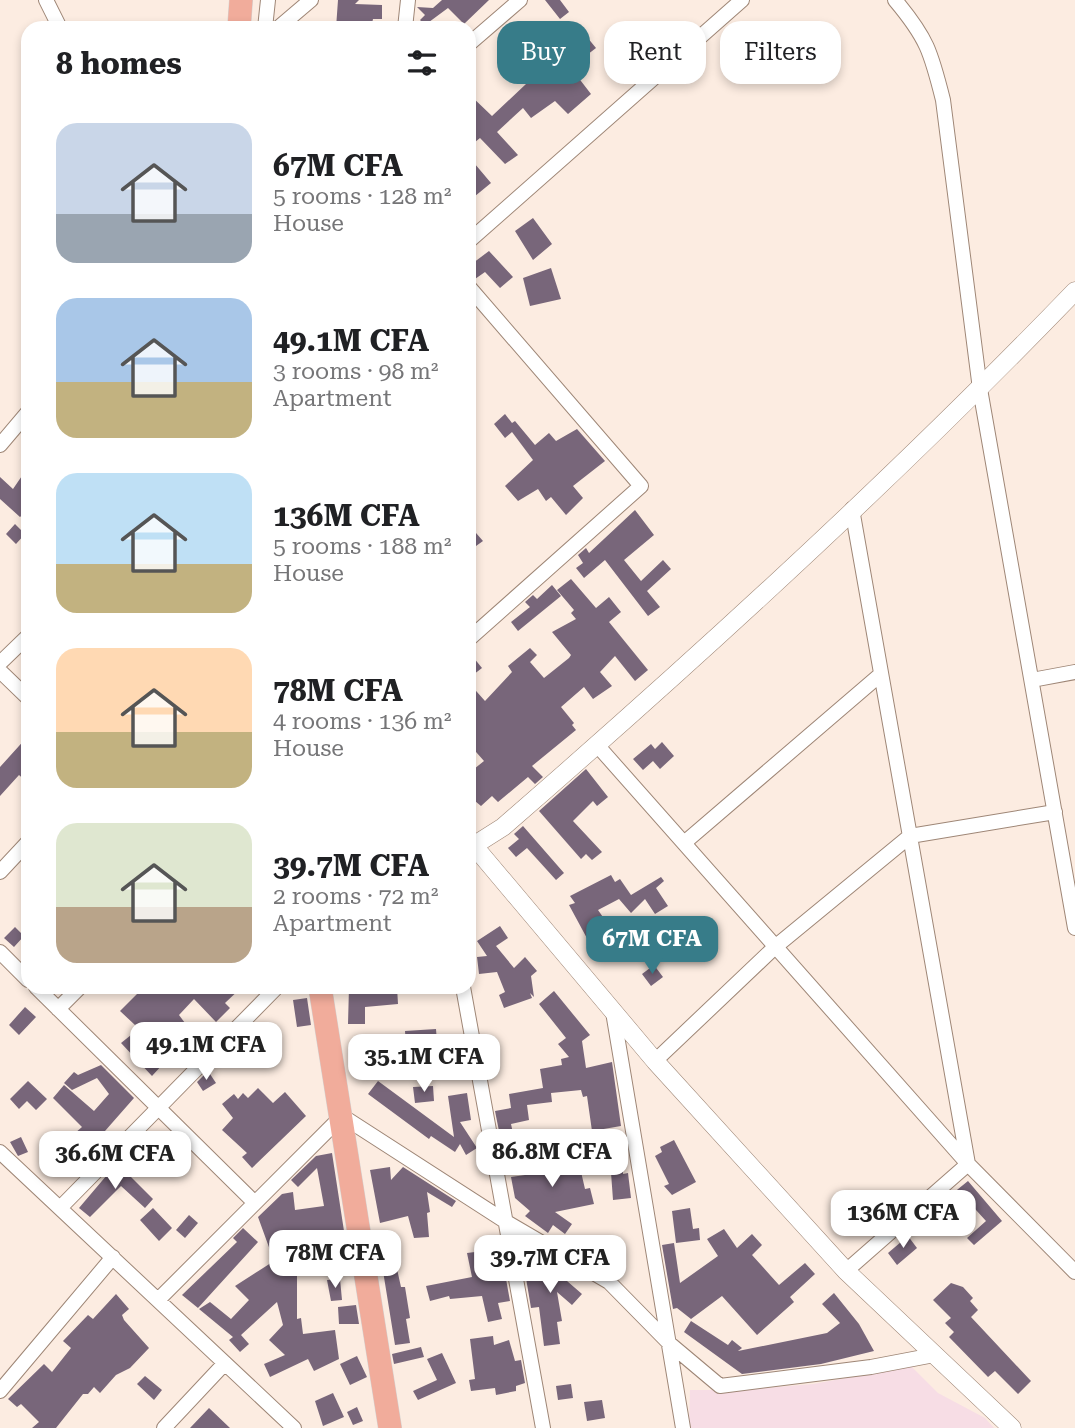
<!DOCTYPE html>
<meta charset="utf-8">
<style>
body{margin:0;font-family:"Roboto Serif",serif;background:#f2f2f2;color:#202124;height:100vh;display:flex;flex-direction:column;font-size:26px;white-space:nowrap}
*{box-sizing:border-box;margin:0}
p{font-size:23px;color:#757577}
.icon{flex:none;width:38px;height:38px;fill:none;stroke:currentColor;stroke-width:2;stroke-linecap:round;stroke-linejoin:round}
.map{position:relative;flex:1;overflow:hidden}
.drawer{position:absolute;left:21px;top:21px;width:455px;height:973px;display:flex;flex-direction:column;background:#fff;border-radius:21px;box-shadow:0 4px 10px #0003}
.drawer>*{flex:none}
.hud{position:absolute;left:497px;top:21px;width:472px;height:63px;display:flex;gap:14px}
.price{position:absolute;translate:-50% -60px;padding:0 16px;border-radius:14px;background:#fff;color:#222;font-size:23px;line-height:46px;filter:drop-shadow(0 2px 4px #0008)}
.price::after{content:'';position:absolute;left:50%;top:42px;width:21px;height:16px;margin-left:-10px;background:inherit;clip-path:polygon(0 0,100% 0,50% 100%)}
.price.on{background:#377c89;color:#fff}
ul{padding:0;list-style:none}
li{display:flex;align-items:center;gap:21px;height:175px;padding:0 35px}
li span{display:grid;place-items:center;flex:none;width:196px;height:140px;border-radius:21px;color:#555}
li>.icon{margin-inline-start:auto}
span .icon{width:84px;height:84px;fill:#fffc;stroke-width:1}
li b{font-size:30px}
h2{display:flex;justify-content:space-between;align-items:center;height:84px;padding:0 35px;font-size:30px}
.chip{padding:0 24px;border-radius:21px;background:#fff;box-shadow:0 4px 10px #0003;font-size:24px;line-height:63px}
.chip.on{background:#377c89;color:#fff}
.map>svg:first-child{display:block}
</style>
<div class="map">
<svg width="1075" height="1428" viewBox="0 0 1075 1428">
<rect width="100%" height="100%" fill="#fcece1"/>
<path fill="#f7dde5" d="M911,1366L938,1393L985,1418L994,1428H689L690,1390H739L813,1384Z"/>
<path fill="#78667a" d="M338,0H359L355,4L382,5V19H373L371,28H336Z
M442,0H489L464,24L448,8L425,25L420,20L425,15L417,7L433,8Z
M545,0H560L569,12L560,19Z
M746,28L757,39L748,49L736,37Z
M582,31L596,48L583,58L570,41Z
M544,67L559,84L574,72L591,94L568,114L555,101L531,118L523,108L497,132L518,155L505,164L480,138L469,147V94L492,116Z
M469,157L491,183L469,201Z
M533,218L552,244L533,260L515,231Z
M489,251L513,277L500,288L485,272L475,279L469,274V266Z
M551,268L561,299L530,306L523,278Z
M505,414L512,423L515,421L535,445L549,433L556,441L577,429L605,461L573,486L583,498L566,515L551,497L546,501L538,489L518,501L505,486L533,460L512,432L505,438L494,424Z
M28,467V510L20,517L0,499V477L13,489Z
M635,510L654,535L624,560L641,581L663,560L671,569L647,591L660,607L648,616L605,560L584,578L576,568L583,563L578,555L586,548L589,553Z
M15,524L25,534L16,544L6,534Z
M469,525L483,541L469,551Z
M571,579L596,608L609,597L621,612L609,622L648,670L635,681L615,656L600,672L612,686L593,699L584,687L561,707L574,723L572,725L576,730L532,766L543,777L535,784L528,777L498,802L492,796L481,806L469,796V773L484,761L469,744V683L485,701L512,672L508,666L530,648L537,655L530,662L544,678L569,658L571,655L552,632L576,619L571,613L574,610L557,590Z
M552,585L561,596L518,631L511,622L530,607L525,602L533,595L537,599Z
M469,652L482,668L469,678Z
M28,736V783L19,775L0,796V767Z
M662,742L674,756L660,769L653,761L643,770L633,759L651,744L655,749Z
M586,769L608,797L597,806L593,801L573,821L602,852L592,860L586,854L581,859L539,811Z
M523,826L564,873L556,880L527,848L516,857L508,848L519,839L514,834Z
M611,875L615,882L620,879L631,895L661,877L664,881L656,888L668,906L655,914L645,899L631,913L619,899L598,910L612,930L589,942L569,905L575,903L570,896Z
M500,926L508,938L496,946L514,968L525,957L537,971L531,976L534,997L530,993L532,998L504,1008L499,995L505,992L497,972L479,974L477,957L487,956L477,941Z
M15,927L24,936L14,947L4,938Z
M654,965L663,977L651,986L642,974Z
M144,987H242L225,1003L230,1008L216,1022L194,999L179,1015L185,1023L178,1029L197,1054L186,1066L174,1052L152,1076L121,1043L136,1031L135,1025L120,1011Z
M349,987H397L398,1004L365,1007V1024H348Z
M554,991L590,1035L582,1041L586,1068L612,1062L621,1126L592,1131L587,1096L583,1097L581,1090L551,1093L552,1102L527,1105L529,1120L511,1124L514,1138L501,1141L495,1111L511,1108L509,1094L543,1088L540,1069L562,1065L561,1059L569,1057L558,1044L566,1038L539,1004Z
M307,998L311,1025L297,1027L293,1000Z
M25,1007L36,1017L19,1035L9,1025Z
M436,1029L437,1042L406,1045L405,1031Z
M379,1054L381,1068L355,1070L354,1056Z
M101,1065L134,1098L105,1131L110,1134L102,1142L93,1134L57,1170L45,1159L82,1127L53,1098L64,1085L94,1111L109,1094L97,1078L72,1090L64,1083L74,1072L78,1075Z
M208,1071L216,1083L203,1091L197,1082Z
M28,1081L47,1099L36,1110L27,1101L19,1109L10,1099Z
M378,1081L454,1137L448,1096L467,1093L471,1120L460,1122L477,1148L466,1155L460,1144L455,1152L431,1136L429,1139L368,1094Z
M433,1086L434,1101L415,1103L413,1087Z
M258,1088L273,1103L285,1092L306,1116L252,1168L242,1157L247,1153L222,1130L233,1118L222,1104L234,1094L238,1099L243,1093L248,1098Z
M21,1137L28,1152L18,1156L10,1142Z
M674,1140L696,1182L672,1195L664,1186L669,1184L655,1156L662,1152L660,1147Z
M609,1145H623V1174L628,1173L631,1198L613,1200Z
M177,1147L189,1157L178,1169L167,1158Z
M576,1150L585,1189L590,1188L594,1204L555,1212L572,1224L565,1234L553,1225L548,1233L525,1216L530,1211L515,1198L511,1177L532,1174L528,1155Z
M332,1153L346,1244L316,1246L318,1274L297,1276V1319L301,1318L303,1334L335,1330L339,1359L314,1371L308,1359L270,1377L264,1364L285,1355L269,1340L283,1325L277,1302L241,1335L249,1344L240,1352L229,1340L233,1337L199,1309L210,1302L231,1319L249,1300L235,1286L274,1261L258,1217L282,1194L293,1192L295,1210L324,1206L317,1168L298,1187L291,1180L316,1156Z
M119,1165L153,1199L145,1208L121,1186L90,1217L79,1208L107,1175Z
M390,1167L391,1180L403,1167L456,1201L452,1207L427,1192L430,1212L427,1213L429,1237L414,1238L408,1216L380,1223L370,1170Z
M968,1181L1002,1221L974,1245L967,1238L986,1221L966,1199L957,1208L947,1198Z
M153,1208L172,1228L159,1241L140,1220Z
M690,1208L693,1229L699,1228L700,1240L676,1243L672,1211Z
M189,1215L198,1223L185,1238L176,1230Z
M243,1228L258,1242L198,1308L182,1295L237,1242L233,1238Z
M724,1229L737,1248L752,1234L762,1245L752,1255L779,1285L805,1263L815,1274L790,1297L794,1302L757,1335L722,1296L691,1319L677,1308L673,1309L662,1245L674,1243L680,1283L718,1256L707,1239Z
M908,1236L917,1248L897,1265L888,1253Z
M499,1249L496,1269L504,1268L510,1301L498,1303L502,1319L488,1322L482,1296L450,1299L449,1296L430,1301L426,1286L472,1277L467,1253Z
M544,1255L574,1272L567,1281L582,1294L572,1305L557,1292L562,1321L557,1322L560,1344L544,1346L539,1307L531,1308L526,1278L538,1276L530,1267Z
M397,1269L401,1287H405L410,1318L406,1319L410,1343L395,1345L383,1271Z
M340,1279L342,1300L331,1301L327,1280Z
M951,1283L963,1287L973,1298L970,1301L978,1310L971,1317L1031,1381L1018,1394L995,1371L988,1377L949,1337L954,1332L945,1323L951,1318L933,1300Z
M834,1293L859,1324L874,1351L821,1364L742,1374L684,1332L691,1321L728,1345L732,1340L742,1348L738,1351L827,1333L840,1323L822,1304Z
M116,1294L129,1309L122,1315L124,1320L149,1348L130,1368L116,1375L100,1393L94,1387L88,1394H83L56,1428H32L39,1422L21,1404L17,1407L8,1399L44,1364L52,1372L71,1348L63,1341L88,1315L93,1319Z
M356,1305L359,1324H339L338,1307Z
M493,1336L494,1345L509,1340L515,1361L521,1360L525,1383L516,1386V1391L496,1395L495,1388L471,1391L469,1380L475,1379L470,1339Z
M421,1347L424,1357L394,1364L392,1354Z
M442,1353L456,1383L418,1400L413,1391L437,1380L427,1359Z
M357,1356L367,1377L350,1385L340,1364Z
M145,1376L162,1390L154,1400L137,1384Z
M571,1384L573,1398L558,1400L556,1386Z
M333,1393L344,1417L323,1426L315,1401Z
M602,1400L605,1418L587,1421L584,1402Z
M357,1407L363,1421L353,1425L347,1412Z
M209,1408L230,1428H190Z"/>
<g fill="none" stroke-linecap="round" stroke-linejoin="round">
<defs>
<path id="minor" d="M46,0L60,28
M895,0C927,38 931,52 943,100L980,389L1075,928
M265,28L268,0
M278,28L311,0
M405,28L408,0
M469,44L520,0
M469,241L742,0
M469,287L641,486L469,639
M0,445L28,412
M0,663L28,636
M0,671L28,698
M1032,680L1075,672
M597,745L968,1164L1075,1272
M684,843L881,674
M0,872L28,842
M0,952L28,980
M36,987L255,1203
M463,987L543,1428
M58,1009L80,987
M613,1012L683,1428
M655,1061L775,947L910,836L1055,812
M0,1152L294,1428
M60,1208L277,987
M846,1271L968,1164L852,509
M158,1300L342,1116L508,1223L609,1282L670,1344L720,1386L871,1367L934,1355
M0,1391L113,1257
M164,1428L225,1363"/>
<path id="tertiary" d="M469,840L655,1061L846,1271L1012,1428
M473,846L503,827C700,656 894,479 1075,291"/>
<path id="primary" d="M239,28L241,0
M320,987L390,1428"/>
</defs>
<use href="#minor" stroke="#9e8676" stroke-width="16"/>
<use href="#tertiary" stroke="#9e8676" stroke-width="19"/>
<use href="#primary" stroke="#d4d2d1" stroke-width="24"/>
<use href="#minor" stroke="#fff" stroke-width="14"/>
<use href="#tertiary" stroke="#fff" stroke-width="18"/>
<use href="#primary" stroke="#f1ac9b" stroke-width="23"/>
</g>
</svg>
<b class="price on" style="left:652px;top:976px">67M CFA</b>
<b class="price" style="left:206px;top:1082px">49.1M CFA</b>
<b class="price" style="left:424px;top:1094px">35.1M CFA</b>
<b class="price" style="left:552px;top:1189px">86.8M CFA</b>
<b class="price" style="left:115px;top:1191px">36.6M CFA</b>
<b class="price" style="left:903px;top:1250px">136M CFA</b>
<b class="price" style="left:335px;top:1290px">78M CFA</b>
<b class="price" style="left:550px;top:1295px">39.7M CFA</b>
<div class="hud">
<a class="chip on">Buy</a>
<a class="chip">Rent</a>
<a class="chip">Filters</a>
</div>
<section class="drawer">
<h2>8 homes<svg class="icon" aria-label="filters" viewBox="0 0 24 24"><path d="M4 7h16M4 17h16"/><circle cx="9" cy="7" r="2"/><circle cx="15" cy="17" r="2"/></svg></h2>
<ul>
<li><span style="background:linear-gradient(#c9d6e8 65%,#9aa5b1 0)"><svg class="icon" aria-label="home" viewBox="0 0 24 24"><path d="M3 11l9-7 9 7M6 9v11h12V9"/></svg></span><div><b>67M CFA</b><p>5 rooms · 128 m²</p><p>House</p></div></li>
<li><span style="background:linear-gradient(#a9c7e8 60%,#c2b280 0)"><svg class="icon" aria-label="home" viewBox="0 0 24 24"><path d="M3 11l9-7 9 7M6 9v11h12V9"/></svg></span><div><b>49.1M CFA</b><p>3 rooms · 98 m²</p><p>Apartment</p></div></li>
<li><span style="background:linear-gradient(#bfe0f5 65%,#c2b280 0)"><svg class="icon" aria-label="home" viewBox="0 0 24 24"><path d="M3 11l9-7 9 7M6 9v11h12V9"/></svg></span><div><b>136M CFA</b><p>5 rooms · 188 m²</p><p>House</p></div></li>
<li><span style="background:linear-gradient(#ffd9b3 60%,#c2b280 0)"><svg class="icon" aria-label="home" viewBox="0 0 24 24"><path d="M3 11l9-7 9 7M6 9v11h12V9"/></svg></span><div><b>78M CFA</b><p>4 rooms · 136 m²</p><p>House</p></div></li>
<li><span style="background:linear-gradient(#dfe7d0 60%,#b9a48a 0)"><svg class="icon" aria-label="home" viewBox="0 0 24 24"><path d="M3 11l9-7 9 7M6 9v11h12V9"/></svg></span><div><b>39.7M CFA</b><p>2 rooms · 72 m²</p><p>Apartment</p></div></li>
</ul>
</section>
</div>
